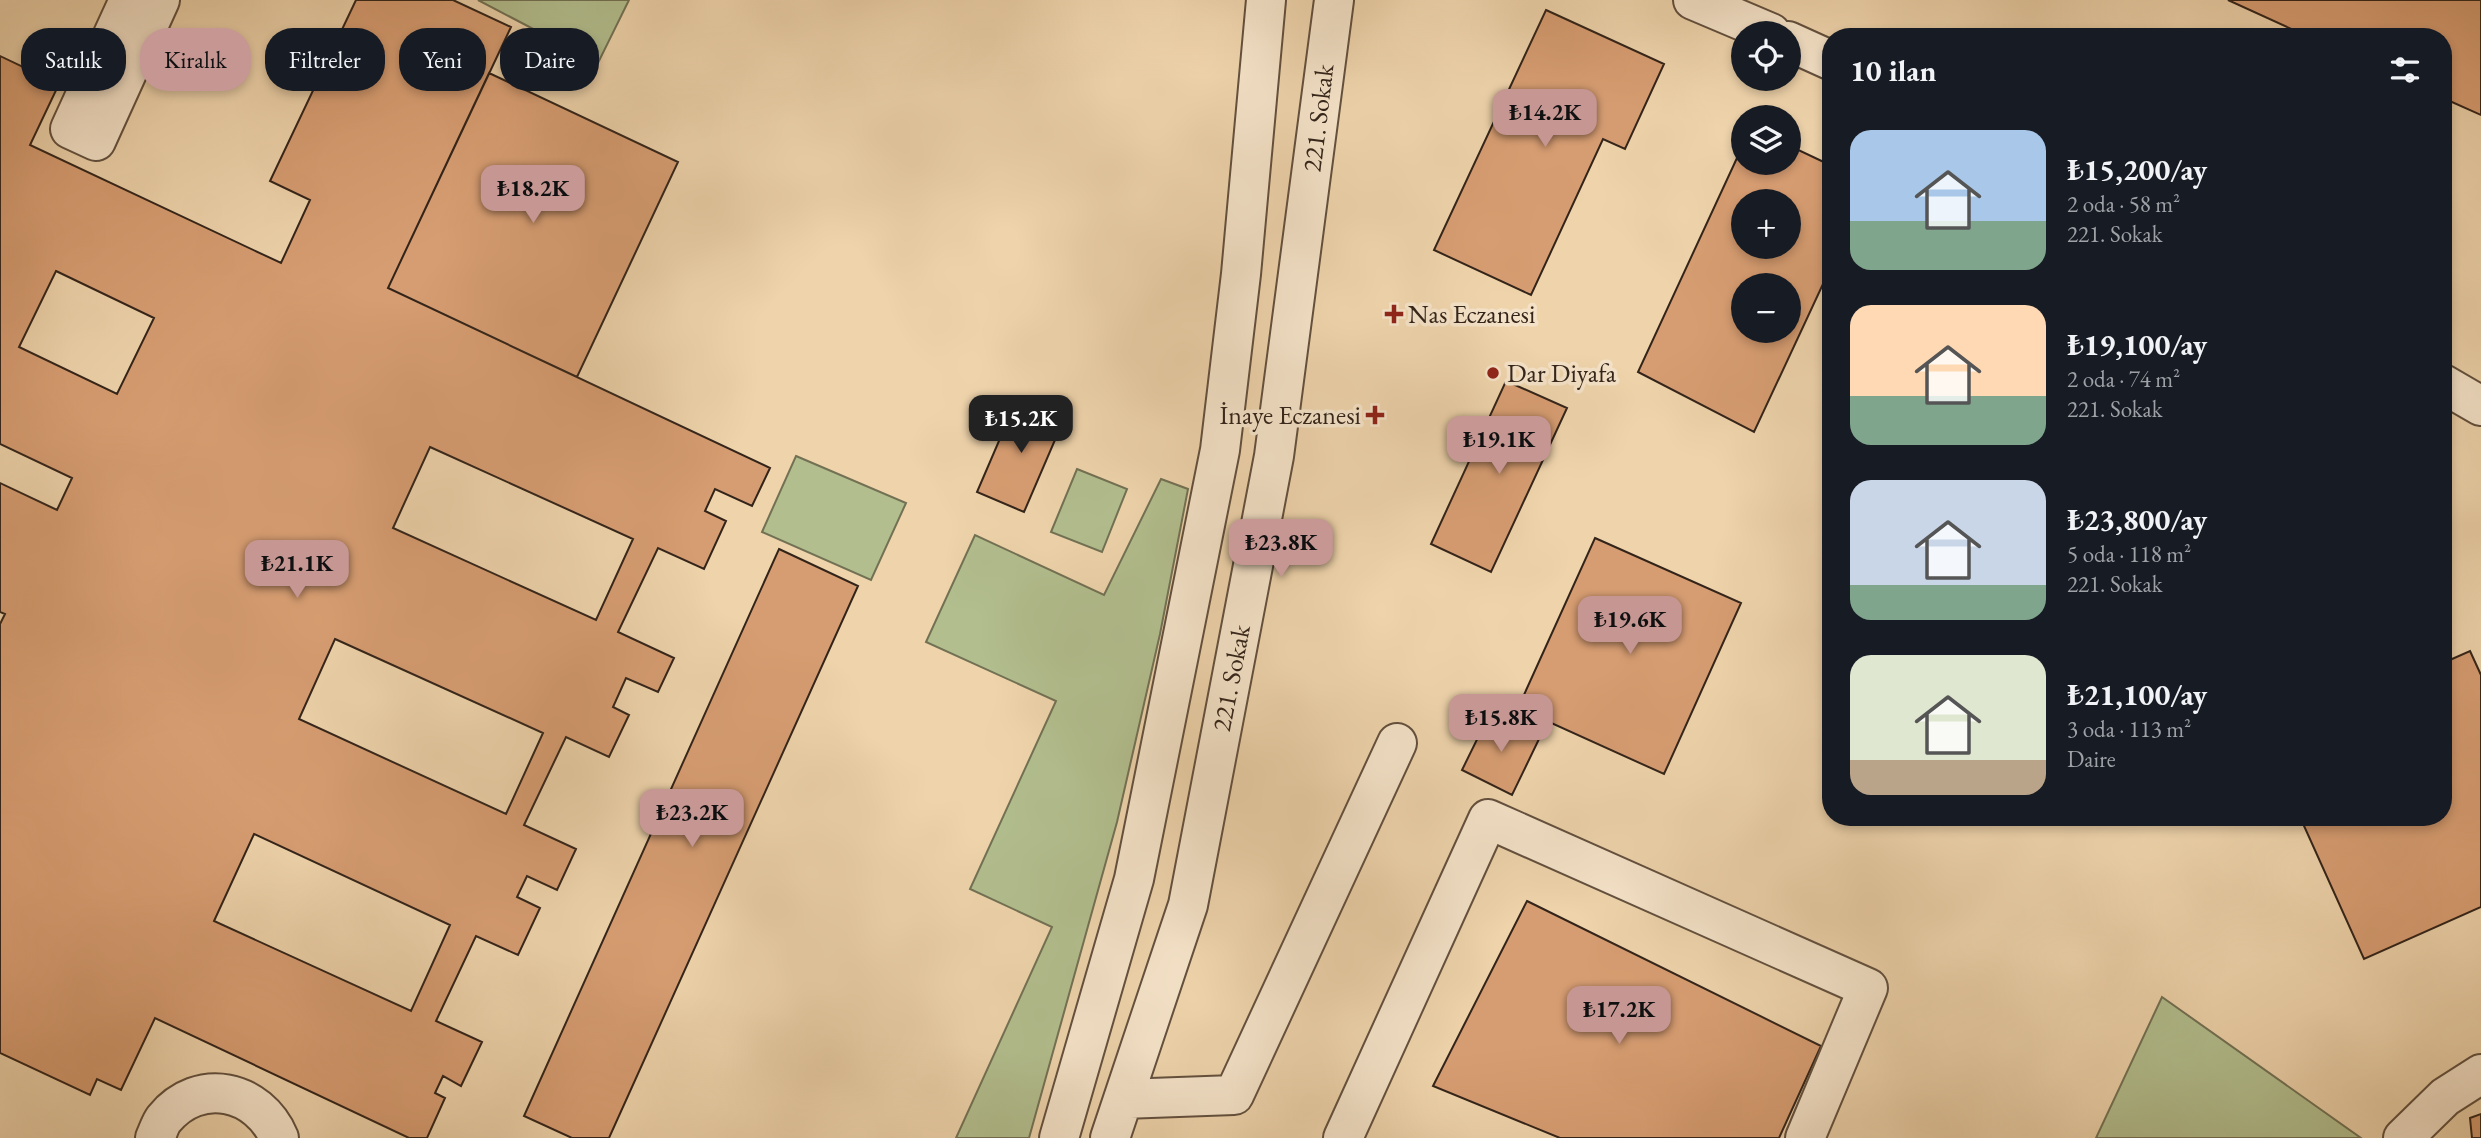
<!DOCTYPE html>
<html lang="tr">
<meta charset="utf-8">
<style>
body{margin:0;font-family:"EB Garamond",serif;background:#20242c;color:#f1f3f6;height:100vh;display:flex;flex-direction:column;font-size:26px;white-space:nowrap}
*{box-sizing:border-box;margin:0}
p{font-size:23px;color:#9ea1a6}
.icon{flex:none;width:38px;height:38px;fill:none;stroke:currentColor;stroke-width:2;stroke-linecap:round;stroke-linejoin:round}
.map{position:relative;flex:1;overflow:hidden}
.details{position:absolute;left:1822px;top:28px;width:630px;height:798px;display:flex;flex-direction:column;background:#171b24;border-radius:28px;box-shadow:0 4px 10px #0003}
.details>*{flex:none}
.top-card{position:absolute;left:21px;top:28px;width:665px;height:63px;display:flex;gap:14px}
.tools{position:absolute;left:1731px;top:21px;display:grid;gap:14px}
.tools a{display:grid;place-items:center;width:70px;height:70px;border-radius:50%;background:#171b24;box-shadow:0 4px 10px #0003;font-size:35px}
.price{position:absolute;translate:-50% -60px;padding:0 16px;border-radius:14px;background:#c59692;color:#111;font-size:23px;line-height:46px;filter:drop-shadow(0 2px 4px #0008)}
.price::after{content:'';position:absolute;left:50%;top:42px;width:21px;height:16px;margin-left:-10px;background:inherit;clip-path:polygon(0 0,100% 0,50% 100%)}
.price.active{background:#222;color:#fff}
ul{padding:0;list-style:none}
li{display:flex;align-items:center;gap:21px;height:175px;padding:0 28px}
li span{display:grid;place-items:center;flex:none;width:196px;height:140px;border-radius:21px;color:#555}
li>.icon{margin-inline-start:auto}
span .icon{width:84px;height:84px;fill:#fffc;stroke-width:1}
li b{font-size:30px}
h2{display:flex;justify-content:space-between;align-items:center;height:84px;padding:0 28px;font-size:30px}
.chip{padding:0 24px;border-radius:28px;background:#171b24;box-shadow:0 4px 10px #0003;font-size:24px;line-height:63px}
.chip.active{background:#c59692;color:#111}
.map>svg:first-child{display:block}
</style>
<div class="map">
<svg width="2481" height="1138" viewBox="0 0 2481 1138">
<rect width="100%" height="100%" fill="#eed3ab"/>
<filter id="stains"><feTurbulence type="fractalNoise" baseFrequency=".00286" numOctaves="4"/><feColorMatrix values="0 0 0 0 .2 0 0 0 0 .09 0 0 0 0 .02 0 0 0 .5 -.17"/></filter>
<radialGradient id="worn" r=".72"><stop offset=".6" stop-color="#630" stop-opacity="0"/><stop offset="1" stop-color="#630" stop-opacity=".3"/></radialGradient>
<path fill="#b2be8e" stroke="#727154" stroke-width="2" d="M478,0H629L598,63Z
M796,456L906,503L871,580L762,532Z
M1077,469L1127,489L1102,552L1051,532Z
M1161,479L1188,489L1160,634L1117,822L1029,1138H956L1052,927L970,889L1056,701L926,642L975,535L1104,595Z
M2162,997L2361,1138H2096Z"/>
<path fill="#d79d72" stroke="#33241a" stroke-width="2" fill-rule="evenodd" d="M356,0H453L511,27L388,288L770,468L752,506L715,489L705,511L726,521L704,569L658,548L618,632L674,658L658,692L626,678L613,707L629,715L609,757L566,737L524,825L576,849L557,890L527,876L517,897L540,908L518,955L476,936L436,1021L482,1042L461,1086L443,1076L435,1093L445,1098L427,1138H409L155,1018L121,1090L97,1079L90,1095L0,1053V624L5,614L0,612V483L57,510L72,478L0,444V56L59,84L30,145L281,263L310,200L270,181ZM56,271L154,318L117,394L19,347ZM430,447L633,539L596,620L393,528ZM335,639L543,733L506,814L299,719ZM254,834L450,925L411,1011L214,921Z
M2228,0H2481V115L2443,98V37H2309Z
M1546,10L1664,64L1625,149L1603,139L1531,295L1434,250Z
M489,73L678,162L577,377L388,288Z
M1743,145V163H1788V145L1830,165V269L1754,432L1638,372ZM1743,201H1788V247H1743ZM1743,285H1788V331H1743Z
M1506,381L1567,408L1491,572L1431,544Z
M1017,399L1064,419L1024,512L977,492Z
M1595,538L1741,603L1664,774L1518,708Z
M779,549L858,586L609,1138H572L524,1116Z
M2470,651L2481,675V907L2364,959L2300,817H2443V663Z
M1490,713L1540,737L1512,795L1462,770Z
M1527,901L1821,1046L1779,1138H1560L1433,1086Z
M2481,1114V1138H2472L2470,1118Z"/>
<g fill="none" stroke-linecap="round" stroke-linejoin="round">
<defs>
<path id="minor" d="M129,0L70,129L96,141L160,0
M1693,0L1771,33
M1788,41L1830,60
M2443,384L2481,406
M1123,1099L1234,1095L1397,743
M155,1138C158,1132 160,1124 164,1119C199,1076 259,1090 279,1138
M1059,1138L1134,879L1220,450L1241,274L1266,0
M1110,1138L1188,905L1274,456L1334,0
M1343,1138L1488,819L1868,988L1805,1138
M2403,1138L2445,1097L2481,1074"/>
</defs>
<use href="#minor" stroke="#62503e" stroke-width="42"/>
<use href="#minor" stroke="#f4e2c8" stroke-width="38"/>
</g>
<g fill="#8f2418" stroke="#f4e2c8" stroke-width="2.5">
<path d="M1390.5 303.5h7v7h7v7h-7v7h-7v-7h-7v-7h7z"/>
<circle cx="1493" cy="373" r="7"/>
<path d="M1371.5 404.5h7v7h7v7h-7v7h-7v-7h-7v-7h7z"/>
</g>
<g text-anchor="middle" stroke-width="7" stroke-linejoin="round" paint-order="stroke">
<g font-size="26" fill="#33241a" stroke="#f4e2c8">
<text transform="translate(1318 118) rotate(-83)" y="9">221. Sokak</text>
<text transform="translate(1231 678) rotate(-79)" y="9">221. Sokak</text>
</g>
<g font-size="26" fill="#33241a" stroke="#f4e2c8" text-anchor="start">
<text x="1408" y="323">Nas Eczanesi</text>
<text x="1507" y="382">Dar Diyafa</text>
<text x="1361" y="424" text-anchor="end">İnaye Eczanesi</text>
</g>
</g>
<rect width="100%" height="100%" filter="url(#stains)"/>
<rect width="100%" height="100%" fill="url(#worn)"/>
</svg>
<div class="tools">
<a><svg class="icon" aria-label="locate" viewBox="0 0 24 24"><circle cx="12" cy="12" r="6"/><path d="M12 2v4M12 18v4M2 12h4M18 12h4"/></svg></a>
<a><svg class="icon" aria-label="layers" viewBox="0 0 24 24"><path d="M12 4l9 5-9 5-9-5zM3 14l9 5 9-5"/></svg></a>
<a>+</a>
<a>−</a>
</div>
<b class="price" style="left:1545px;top:149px">₺14.2K</b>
<b class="price" style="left:533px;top:225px">₺18.2K</b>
<b class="price active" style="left:1021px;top:455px">₺15.2K</b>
<b class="price" style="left:1499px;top:476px">₺19.1K</b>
<b class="price" style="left:1281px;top:579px">₺23.8K</b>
<b class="price" style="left:297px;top:600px">₺21.1K</b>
<b class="price" style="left:1630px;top:656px">₺19.6K</b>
<b class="price" style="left:1501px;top:754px">₺15.8K</b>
<b class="price" style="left:692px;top:849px">₺23.2K</b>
<b class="price" style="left:1619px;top:1046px">₺17.2K</b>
<div class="top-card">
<a class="chip">Satılık</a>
<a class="chip active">Kiralık</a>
<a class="chip">Filtreler</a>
<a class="chip">Yeni</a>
<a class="chip">Daire</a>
</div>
<section class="details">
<h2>10 ilan<svg class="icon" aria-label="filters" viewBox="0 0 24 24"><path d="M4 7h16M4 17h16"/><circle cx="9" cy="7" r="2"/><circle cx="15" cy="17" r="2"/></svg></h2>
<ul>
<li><span style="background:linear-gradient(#a9c7e8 65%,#7fa58c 0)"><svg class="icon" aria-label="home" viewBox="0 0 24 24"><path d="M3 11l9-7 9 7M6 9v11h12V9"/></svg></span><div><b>₺15,200/ay</b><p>2 oda · 58 m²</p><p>221. Sokak</p></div></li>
<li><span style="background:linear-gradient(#ffd9b3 65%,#7fa58c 0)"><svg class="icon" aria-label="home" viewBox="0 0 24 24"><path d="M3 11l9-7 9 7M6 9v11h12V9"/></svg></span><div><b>₺19,100/ay</b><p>2 oda · 74 m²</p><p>221. Sokak</p></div></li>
<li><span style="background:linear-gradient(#c9d6e8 75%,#7fa58c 0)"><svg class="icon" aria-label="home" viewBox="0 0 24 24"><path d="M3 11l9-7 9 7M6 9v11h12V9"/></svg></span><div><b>₺23,800/ay</b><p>5 oda · 118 m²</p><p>221. Sokak</p></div></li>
<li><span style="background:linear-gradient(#dfe7d0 75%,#b9a48a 0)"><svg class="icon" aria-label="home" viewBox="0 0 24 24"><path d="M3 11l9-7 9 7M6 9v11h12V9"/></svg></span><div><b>₺21,100/ay</b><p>3 oda · 113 m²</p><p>Daire</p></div></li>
</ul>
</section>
</div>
